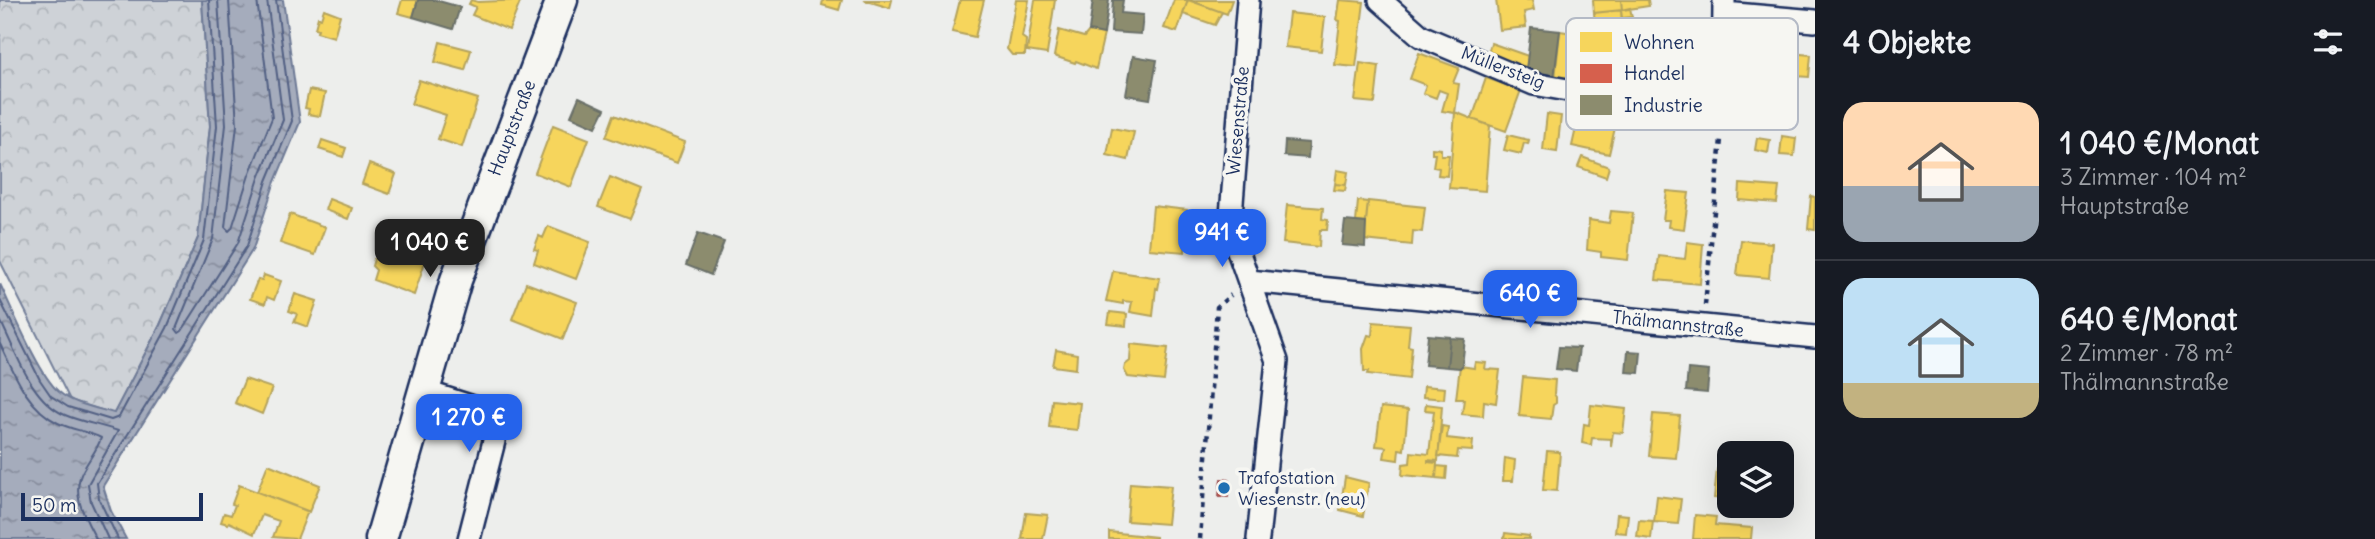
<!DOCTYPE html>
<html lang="de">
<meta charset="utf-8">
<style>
body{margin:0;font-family:Delius,sans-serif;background:#242831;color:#f1f3f6;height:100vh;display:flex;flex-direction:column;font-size:26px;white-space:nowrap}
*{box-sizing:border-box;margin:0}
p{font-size:23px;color:#9ea1a6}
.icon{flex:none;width:38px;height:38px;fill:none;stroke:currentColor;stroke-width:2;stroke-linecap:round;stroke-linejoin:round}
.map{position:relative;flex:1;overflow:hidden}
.side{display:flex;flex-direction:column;background:#171b24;width:560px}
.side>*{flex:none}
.controls{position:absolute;left:1717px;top:441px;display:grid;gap:14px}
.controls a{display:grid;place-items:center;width:77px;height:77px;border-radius:14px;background:#171b24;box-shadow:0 7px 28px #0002;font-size:35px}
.scale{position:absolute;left:21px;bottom:18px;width:182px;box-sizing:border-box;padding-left:7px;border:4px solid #1b2f5e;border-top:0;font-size:19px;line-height:24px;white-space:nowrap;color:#1b2f5e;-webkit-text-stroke:5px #f6f6f2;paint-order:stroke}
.price{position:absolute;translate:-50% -60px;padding:0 16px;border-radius:14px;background:#2563eb;color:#fff;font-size:23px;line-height:46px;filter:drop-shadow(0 2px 4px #0008)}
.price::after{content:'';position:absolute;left:50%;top:42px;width:21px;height:16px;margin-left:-10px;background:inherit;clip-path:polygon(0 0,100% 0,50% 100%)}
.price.on{background:#222;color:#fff}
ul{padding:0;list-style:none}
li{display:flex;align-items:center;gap:21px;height:175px;padding:0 28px}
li+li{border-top:2px solid #363941}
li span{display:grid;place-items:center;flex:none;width:196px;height:140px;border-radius:21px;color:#555}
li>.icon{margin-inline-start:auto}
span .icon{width:84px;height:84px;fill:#fffc;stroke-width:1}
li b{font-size:30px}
h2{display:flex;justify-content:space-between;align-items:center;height:84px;padding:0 28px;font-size:30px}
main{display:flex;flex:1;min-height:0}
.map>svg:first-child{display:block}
</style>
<main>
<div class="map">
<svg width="1815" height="539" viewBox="0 0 1815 539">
<defs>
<pattern id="forest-crowns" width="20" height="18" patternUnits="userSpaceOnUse" patternTransform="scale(1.75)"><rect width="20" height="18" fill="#ced2d7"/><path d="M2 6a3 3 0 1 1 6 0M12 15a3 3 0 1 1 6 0" fill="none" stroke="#b0b5bb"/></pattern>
<pattern id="water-ripples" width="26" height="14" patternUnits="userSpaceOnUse" patternTransform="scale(1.75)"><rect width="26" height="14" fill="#a5acbc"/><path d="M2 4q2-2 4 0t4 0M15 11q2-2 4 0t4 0" fill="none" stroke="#868c9c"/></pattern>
</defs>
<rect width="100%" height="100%" fill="#edeeec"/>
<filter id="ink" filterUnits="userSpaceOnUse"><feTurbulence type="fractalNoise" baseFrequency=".0143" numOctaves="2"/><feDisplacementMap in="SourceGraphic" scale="14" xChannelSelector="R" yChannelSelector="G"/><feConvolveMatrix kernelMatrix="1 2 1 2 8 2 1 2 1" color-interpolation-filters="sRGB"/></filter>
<g filter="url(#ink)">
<path fill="url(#forest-crowns)" stroke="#74809a" stroke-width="2" d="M0,0H202L210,126L198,238L160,325L114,414L70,400L0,261Z"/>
<path fill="url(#water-ripples)" stroke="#6e7a96" stroke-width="2" d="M202,0H283L300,122L274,184L253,249L103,486L111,511L126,539H0V284C12,309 39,375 58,391C72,404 96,408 114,413L160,325L198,238L210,126Z"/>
<path fill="#f6d55c" stroke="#b4a35d" stroke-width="2" d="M402,0H418L413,17L398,13Z
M471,0L478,2L521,0L509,30L472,15L476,7L469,4Z
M823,0H842L839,10L822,5Z
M864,0H892L890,8Z
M960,0H984L975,37L952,32Z
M1016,0H1029L1022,37L1026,40L1025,55H1012L1007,49Z
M1035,0H1055L1047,54L1027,51Z
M1174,0H1188L1177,32L1164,28Z
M1188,0L1222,12L1215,25L1183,14Z
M1189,0H1232L1227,14Z
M1340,0L1364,2L1356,67L1335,65L1340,21L1337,20Z
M1496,0H1532L1534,10L1524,12L1526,27L1500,30Z
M1593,0H1621L1622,10L1594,13Z
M1621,0H1648L1649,6L1622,10Z
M1630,8L1632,17L1622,18L1621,10Z
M324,9L340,15L334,37L317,32L318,29L315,28L318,17L321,18Z
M1621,10L1622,25L1613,26L1612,23L1595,24L1594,13Z
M1289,13L1325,17L1321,51L1285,47Z
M1059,30L1084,37L1089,31L1104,34L1096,69L1076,61L1075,63L1054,56Z
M1560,31L1574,33L1568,81L1555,79Z
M440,42L471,50L465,70L435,62Z
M1491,43L1528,56L1526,70L1487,56Z
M1779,52L1811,55L1809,77L1795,76L1796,68L1778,67Z
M1419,53L1459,68L1453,83L1459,84L1455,113L1442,111L1447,93L1439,90L1436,98L1423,93L1426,85L1410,79Z
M1360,63L1379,66L1375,103L1355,101Z
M1486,78L1521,90L1506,131L1472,119Z
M419,80L478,99L462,147L438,139L446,115L411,104Z
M309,90L325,93L320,116L308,114L309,109L305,108Z
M1580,110L1617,119L1609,154L1572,146Z
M1455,112L1490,126L1485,191L1449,188Z
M1547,114L1561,116L1557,152L1543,150Z
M614,115L685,142L677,163L606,137Z
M553,125L589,139L571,187L535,173Z
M1112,128L1134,132L1128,160L1107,155Z
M1508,135L1529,140L1528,144L1524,143L1521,154L1504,150Z
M1782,136L1796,138L1794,156L1780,155Z
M1757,138L1770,140L1768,153L1755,150Z
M322,140L346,148L343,157L319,149Z
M1432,148L1441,149V155H1449L1447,176L1438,175L1439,168L1433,167L1435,154H1432Z
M1582,157L1609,167L1606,177L1578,167Z
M369,164L396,174L389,194L362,184Z
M1337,170L1348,172L1346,185L1335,184Z
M610,177L642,190L630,219L598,207Z
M1335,184L1346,185L1345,191L1334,190Z
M1740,184L1779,187L1777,203L1739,200Z
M1667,191L1689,193L1684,229L1668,227L1669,220H1663Z
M1811,196L1815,197V230L1808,229Z
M329,199L352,208L348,219L325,210Z
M1358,201L1368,202L1366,223L1356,222Z
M1368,201L1425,207L1422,232L1413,231L1412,245L1364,240Z
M1287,205L1323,208L1322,219L1328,220L1327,230H1320L1319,247L1283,243Z
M1153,206L1187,210L1185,252L1149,249Z
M1611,211L1633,213L1628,260L1601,257V252L1587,250L1589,220L1609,223Z
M290,214L325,227L315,255L280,243Z
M548,226L590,242L576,279L534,263L538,250L534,249L539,236L543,238Z
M1741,240L1772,243L1769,278L1737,275Z
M1687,242L1703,244L1700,284L1656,280L1659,256L1685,259Z
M384,248L425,262L414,295L373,280L376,270L372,266L374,259L380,258Z
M1113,271L1160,278L1158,289L1156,288L1153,316L1130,312L1132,302L1123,301V304L1106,301Z
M264,275L281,281L274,300L267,297L265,304L250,299L258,279L262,280Z
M526,283L577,302L563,339L512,319Z
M295,294L317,301L308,327L294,322L297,314L289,311Z
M1110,312L1127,314L1126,326L1108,324Z
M1373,322L1410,325L1408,346L1412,347L1409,379L1368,374L1369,371H1364L1363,349L1368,335L1372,336Z
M1131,344L1168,348L1164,381L1128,377L1124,370L1125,365L1130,361Z
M1056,350L1077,354L1076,369L1053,366Z
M1475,362L1486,363L1485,369L1500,370L1496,403L1484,401L1483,416L1462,414L1464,399H1456L1460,366L1474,368Z
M1523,377L1555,380L1554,394L1556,397V403L1553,405L1551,419L1519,416Z
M245,379L272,388L262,414L235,403Z
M1424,386L1445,388L1444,399L1423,397Z
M1052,400L1080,403L1077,430L1049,427Z
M1426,404L1442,406L1438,461L1428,460V462L1437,463L1436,478L1402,475L1403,464L1410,463L1411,452L1429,454L1434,411L1425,410Z
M1591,405L1626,409L1623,433L1613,432L1611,447V439L1592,438L1591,445L1582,443L1584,424L1589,425Z
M1381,407L1408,410L1404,450L1399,449L1398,460L1384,458L1386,447L1376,446Z
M1653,414L1680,416L1676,458L1649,456Z
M1442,426L1448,427L1447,438L1473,441L1472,451L1458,450L1457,458L1438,456Z
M1547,451L1560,452L1557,491L1543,490Z
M1505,458L1515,460L1513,481H1503Z
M268,464L320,485L309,512L257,492Z
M1437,466L1447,467L1446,479L1436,478Z
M1717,469L1729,471V506H1735V508L1724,507L1725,499L1714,498Z
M1345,477L1369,483L1363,516L1340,510Z
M1130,483L1171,486L1167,524L1127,521Z
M239,485L308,511L297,539L273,537L279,521L262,515L254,534L229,522L228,524L221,522L224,513L231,515L235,505L232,504Z
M1657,496L1681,499L1678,524L1654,522Z
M1026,513L1048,515L1043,539H1022Z
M1617,514L1628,515L1626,533L1615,532Z
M1695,515L1716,517L1715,525L1752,528L1751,539H1693Z
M1639,520L1653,521L1651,539L1637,537Z
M1109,532L1156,537V539H1109Z
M1505,533L1529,536V539H1504Z"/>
<path fill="#d6604d" stroke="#9e5152" stroke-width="2" d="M1221,479L1229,480L1228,497L1219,496Z"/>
<path fill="#8c8c6e" stroke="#6a7069" stroke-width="2" d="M418,0H435L460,7L453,29L413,17Z
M1093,0H1109L1104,34L1089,31Z
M1113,0H1123L1121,13L1143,15L1141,34L1111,32Z
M1531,28L1560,31L1554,78L1526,70Z
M1133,56L1157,60L1150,99L1126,95Z
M579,97L605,109L596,127L571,116Z
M1285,141L1309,143L1308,158L1284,156Z
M1345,221L1366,223L1365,247L1342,245Z
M698,233L724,242L711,275L686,265Z
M1428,335L1450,337L1447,367L1425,365Z
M1450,338L1465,339L1462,366L1460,368L1447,367Z
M1559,347L1579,348L1576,371L1556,369Z
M1628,351L1641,352L1639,373L1626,372Z
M1688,369L1709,371L1707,393L1686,391Z"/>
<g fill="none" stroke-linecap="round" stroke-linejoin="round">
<path stroke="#526184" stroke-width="2" d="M218,0L226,125L213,239L176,329L179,333L182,331L238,243L259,178L283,120L267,0
M229,0L237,125L225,227L229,231L232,228L249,175L272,118L257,0
M0,300L40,380L51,396L68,407L111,420L119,417L167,328L204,240L217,126L209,0
M0,320C16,351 30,400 65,415C81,422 101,425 118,431L88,484L91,502L108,539
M0,344C14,373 27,408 58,423C72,430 88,431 101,438C98,448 90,458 85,467C69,491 84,516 96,539
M118,539L99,499L97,483L247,246L267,181L292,121L276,0"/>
<defs>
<path id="street" d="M1248,0L1230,228L1277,361L1258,539
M1380,0L1421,36L1534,84L1723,118L1724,0
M1724,13L1815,21
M1249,281L1815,337
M423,391L476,408L493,422L494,441L469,539"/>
<path id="secondary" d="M381,539L456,280L562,0"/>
</defs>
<use href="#street" stroke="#1b2f5e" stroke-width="26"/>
<use href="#secondary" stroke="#1b2f5e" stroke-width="35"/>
<path stroke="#1b2f5e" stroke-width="4.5" stroke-dasharray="5 5" stroke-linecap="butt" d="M1705,305L1721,139
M1200,539L1217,307L1231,295"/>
<use href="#street" stroke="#f6f6f2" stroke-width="21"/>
<use href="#secondary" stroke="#f6f6f2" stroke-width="30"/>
</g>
</g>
<circle fill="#1f6fb2" stroke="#f6f6f2" stroke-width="2.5" cx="1224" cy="488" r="7"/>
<g text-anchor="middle" stroke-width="7" stroke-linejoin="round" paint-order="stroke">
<g font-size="18" fill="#1b2f5e" stroke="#f6f6f2">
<text transform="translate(1503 68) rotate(21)" y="6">Müllersteig</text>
<text transform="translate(1238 121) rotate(-85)" y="6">Wiesenstraße</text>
<text transform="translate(512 128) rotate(-69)" y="6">Hauptstraße</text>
<text transform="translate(1678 324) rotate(6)" y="6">Thälmannstraße</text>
</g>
<g font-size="18" fill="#1b2f5e" stroke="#f6f6f2" text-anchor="start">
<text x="1238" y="484">Trafostation<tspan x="1238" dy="21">Wiesenstr. (neu)</tspan></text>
</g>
</g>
<rect x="1566" y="18" width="232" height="112" rx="10" fill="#f6f6f2" stroke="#b4bac6" stroke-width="2"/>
<rect x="1580" y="32" width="32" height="20" fill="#f6d55c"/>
<rect x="1580" y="64" width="32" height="19" fill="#d6604d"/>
<rect x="1580" y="95" width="32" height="20" fill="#8c8c6e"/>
<g font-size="19" fill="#1b2f5e">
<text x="1624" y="49">Wohnen</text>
<text x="1624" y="80">Handel</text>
<text x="1624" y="112">Industrie</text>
</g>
</svg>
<div class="controls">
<a><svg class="icon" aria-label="layers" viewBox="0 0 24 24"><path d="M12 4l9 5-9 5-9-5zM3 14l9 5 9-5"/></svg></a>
</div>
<div class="scale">50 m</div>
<b class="price" style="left:1222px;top:269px">941 €</b>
<b class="price on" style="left:430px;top:279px">1 040 €</b>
<b class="price" style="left:1530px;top:330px">640 €</b>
<b class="price" style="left:469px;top:454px">1 270 €</b>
</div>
<section class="side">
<h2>4 Objekte<svg class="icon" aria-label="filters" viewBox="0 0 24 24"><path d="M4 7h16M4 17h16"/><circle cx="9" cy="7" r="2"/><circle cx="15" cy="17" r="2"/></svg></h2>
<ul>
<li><span style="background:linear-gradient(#ffd9b3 60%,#9aa5b1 0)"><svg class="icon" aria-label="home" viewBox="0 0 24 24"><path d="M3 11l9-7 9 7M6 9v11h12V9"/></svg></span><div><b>1 040 €/Monat</b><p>3 Zimmer · 104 m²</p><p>Hauptstraße</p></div></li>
<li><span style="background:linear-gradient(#bfe0f5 75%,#c2b280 0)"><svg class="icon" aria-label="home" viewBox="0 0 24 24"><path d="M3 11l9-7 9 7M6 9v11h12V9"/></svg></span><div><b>640 €/Monat</b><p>2 Zimmer · 78 m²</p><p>Thälmannstraße</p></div></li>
</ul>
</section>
</main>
